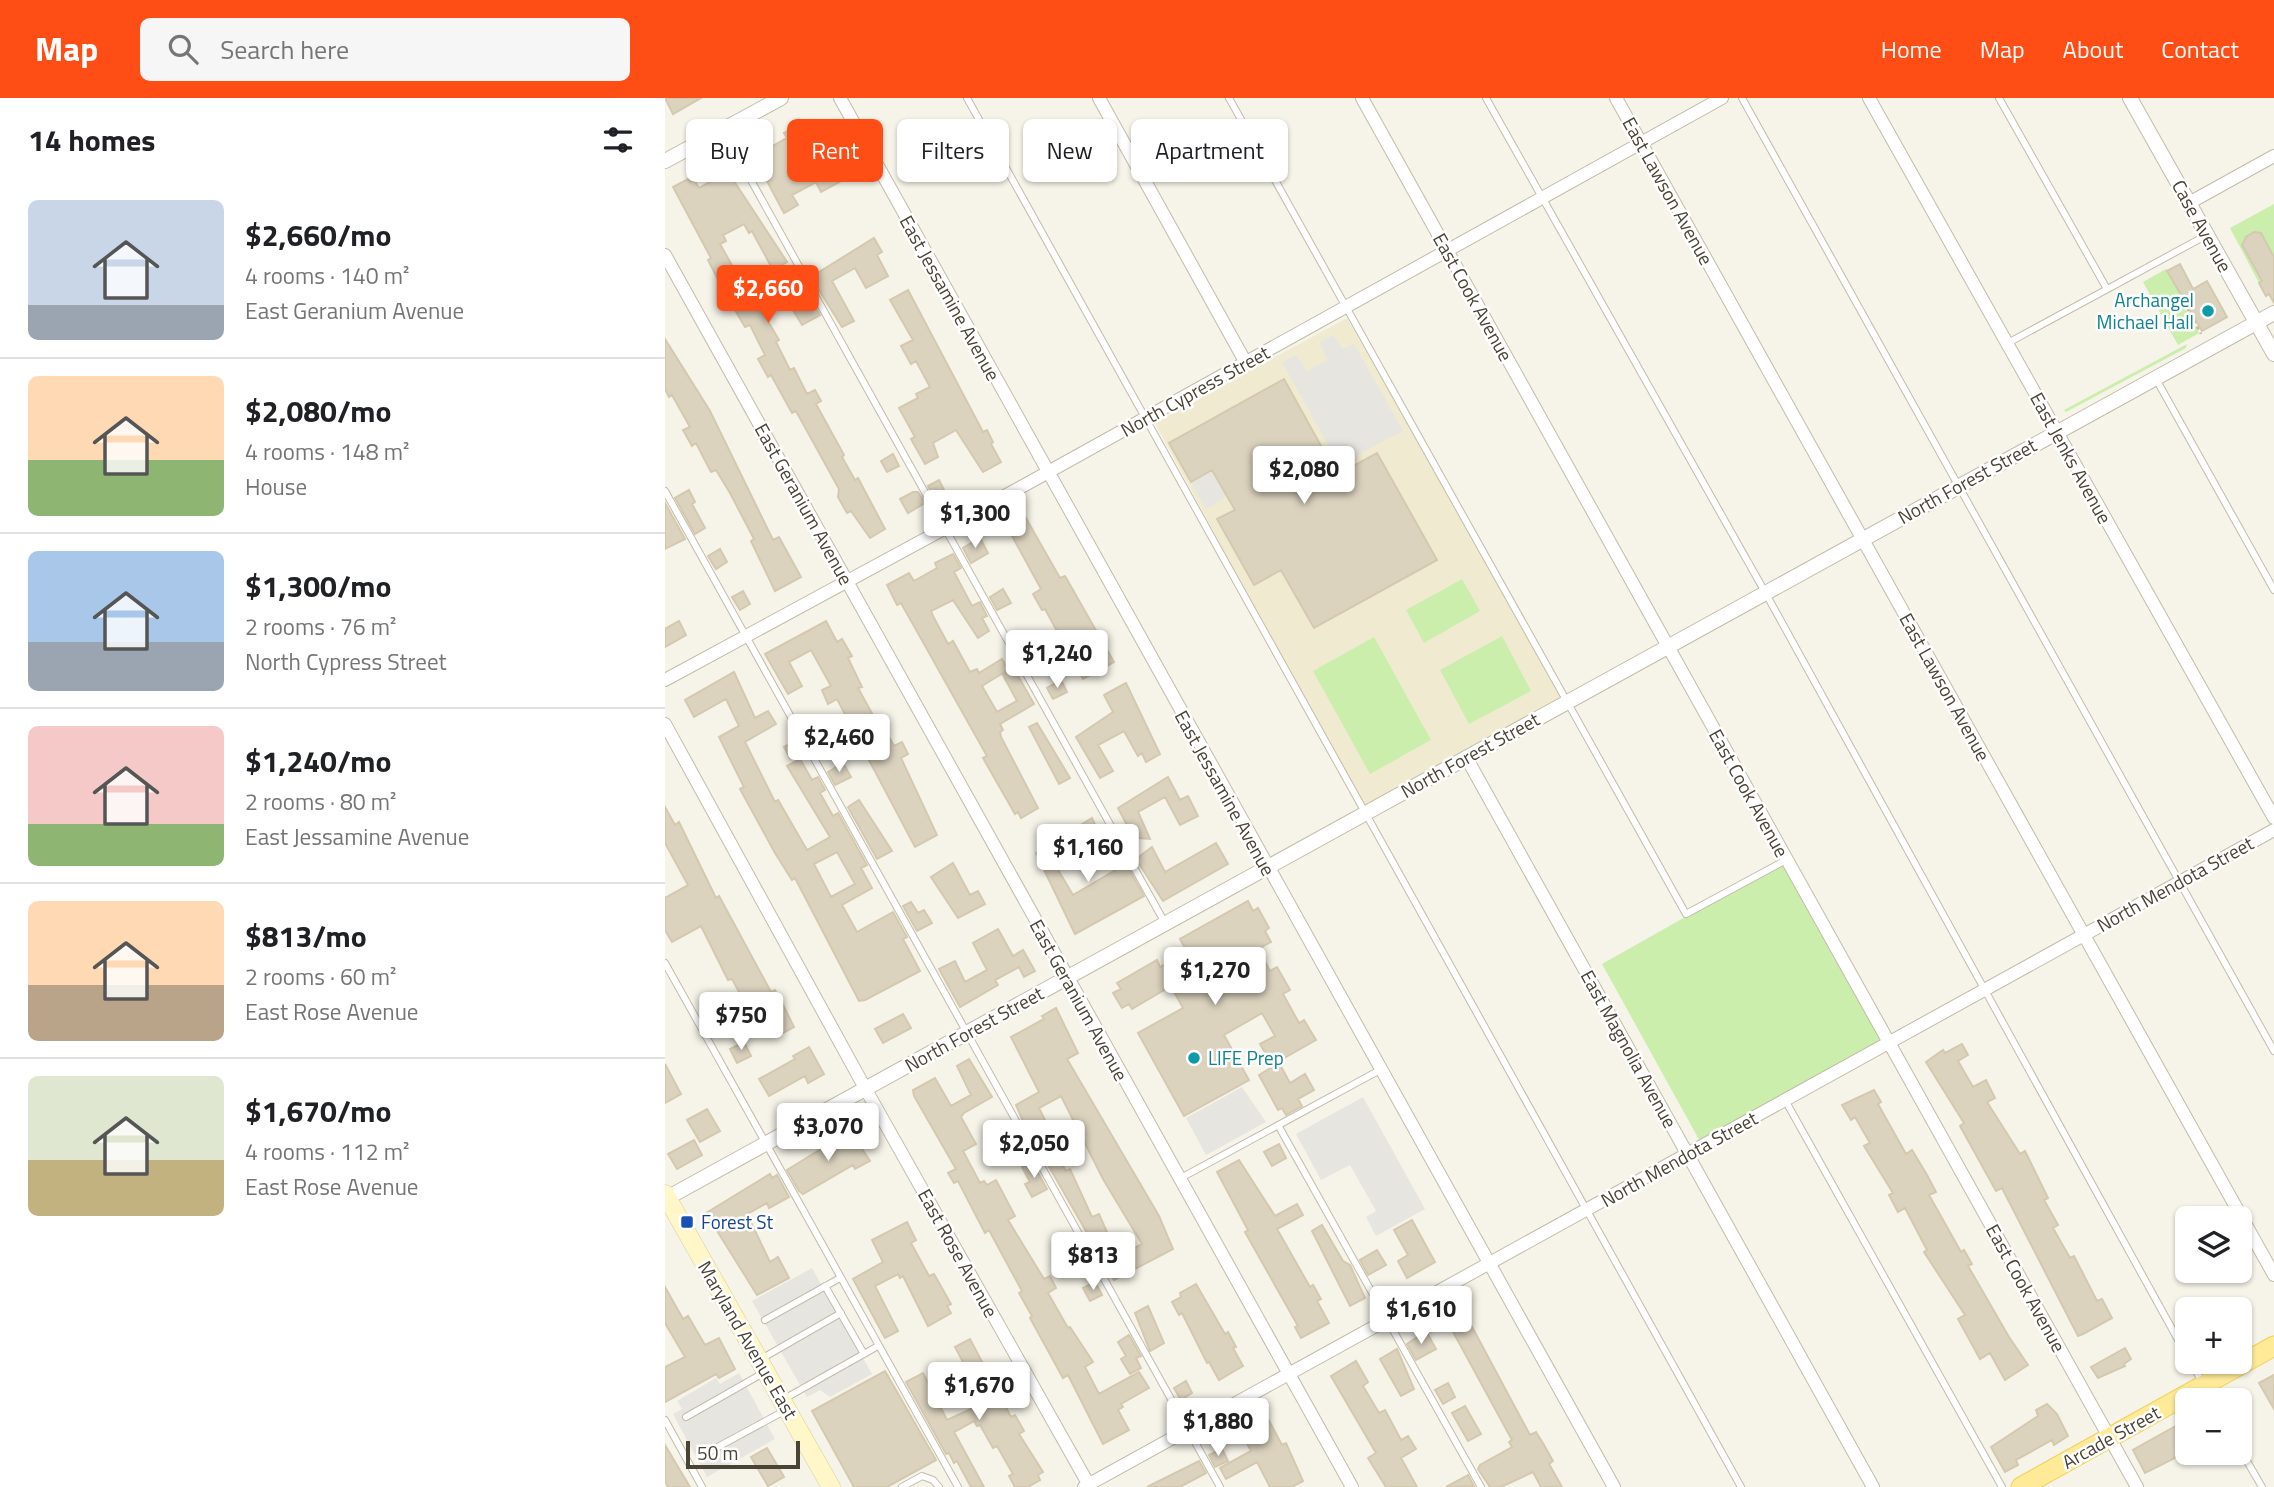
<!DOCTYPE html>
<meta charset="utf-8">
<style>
body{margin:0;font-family:"Titillium Web",sans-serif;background:#f6f6f6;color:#202124;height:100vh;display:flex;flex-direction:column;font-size:26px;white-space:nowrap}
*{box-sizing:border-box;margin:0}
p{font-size:23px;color:#757577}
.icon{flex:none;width:38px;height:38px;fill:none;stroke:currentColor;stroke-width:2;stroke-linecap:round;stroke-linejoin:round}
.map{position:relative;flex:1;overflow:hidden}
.side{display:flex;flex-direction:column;background:#fff;width:665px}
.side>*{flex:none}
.top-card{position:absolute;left:21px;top:21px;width:665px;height:63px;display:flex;gap:14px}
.tools{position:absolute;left:1510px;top:1108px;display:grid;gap:14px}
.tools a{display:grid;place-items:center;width:77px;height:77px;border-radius:10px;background:#fff;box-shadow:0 2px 5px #0004;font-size:35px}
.scale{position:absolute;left:21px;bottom:18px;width:114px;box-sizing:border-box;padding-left:7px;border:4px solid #4a4436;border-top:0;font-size:19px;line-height:24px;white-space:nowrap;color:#4a4436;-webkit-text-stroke:5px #fff;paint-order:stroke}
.price{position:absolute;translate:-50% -60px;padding:0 16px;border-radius:7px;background:#fff;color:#222;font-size:23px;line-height:46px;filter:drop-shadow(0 2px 4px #0008)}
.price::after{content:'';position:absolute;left:50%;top:42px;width:21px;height:16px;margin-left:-10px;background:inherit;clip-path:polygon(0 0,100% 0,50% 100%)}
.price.on{background:#ff4d16;color:#fff}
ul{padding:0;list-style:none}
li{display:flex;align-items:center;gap:21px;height:175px;padding:0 28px}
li+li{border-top:2px solid #e0e0e0}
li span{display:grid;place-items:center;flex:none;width:196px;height:140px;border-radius:10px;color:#555}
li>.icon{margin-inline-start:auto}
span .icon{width:84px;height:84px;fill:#fffc;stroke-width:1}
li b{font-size:30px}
h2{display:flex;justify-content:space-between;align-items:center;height:84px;padding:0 28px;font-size:30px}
.chip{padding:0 24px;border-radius:10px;background:#fff;box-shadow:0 2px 5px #0004;font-size:24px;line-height:63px}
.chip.on{background:#ff4d16;color:#fff}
header{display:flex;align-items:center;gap:42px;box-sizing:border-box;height:98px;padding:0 35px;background:#ff4d16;color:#fff}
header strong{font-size:33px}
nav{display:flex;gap:38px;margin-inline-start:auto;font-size:24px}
.search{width:490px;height:63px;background:#f6f6f6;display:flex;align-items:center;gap:18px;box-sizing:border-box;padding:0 24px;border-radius:10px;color:#757577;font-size:26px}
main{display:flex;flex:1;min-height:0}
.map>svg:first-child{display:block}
</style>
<header>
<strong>Map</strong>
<div class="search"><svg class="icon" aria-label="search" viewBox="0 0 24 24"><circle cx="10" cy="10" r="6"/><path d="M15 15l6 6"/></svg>Search here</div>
<nav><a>Home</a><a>Map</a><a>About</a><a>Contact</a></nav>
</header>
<main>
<section class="side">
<h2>14 homes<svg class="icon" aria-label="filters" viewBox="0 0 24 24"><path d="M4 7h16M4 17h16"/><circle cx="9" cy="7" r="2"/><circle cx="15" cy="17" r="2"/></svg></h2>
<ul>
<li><span style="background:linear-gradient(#c9d6e8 75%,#9aa5b1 0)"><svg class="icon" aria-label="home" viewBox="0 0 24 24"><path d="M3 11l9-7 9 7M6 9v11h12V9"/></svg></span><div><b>$2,660/mo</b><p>4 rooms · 140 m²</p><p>East Geranium Avenue</p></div></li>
<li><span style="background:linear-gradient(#ffd9b3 60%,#8fb573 0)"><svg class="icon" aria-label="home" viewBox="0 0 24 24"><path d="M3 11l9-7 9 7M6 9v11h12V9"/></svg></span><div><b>$2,080/mo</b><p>4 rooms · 148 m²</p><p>House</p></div></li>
<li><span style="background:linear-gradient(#a9c7e8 65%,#9aa5b1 0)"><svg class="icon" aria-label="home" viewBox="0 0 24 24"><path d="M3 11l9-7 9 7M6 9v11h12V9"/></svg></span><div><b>$1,300/mo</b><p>2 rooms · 76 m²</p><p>North Cypress Street</p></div></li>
<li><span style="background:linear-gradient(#f6c9c9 70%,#8fb573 0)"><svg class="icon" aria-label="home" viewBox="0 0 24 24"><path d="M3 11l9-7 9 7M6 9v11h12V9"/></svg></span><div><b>$1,240/mo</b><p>2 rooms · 80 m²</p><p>East Jessamine Avenue</p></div></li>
<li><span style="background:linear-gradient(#ffd9b3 60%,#b9a48a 0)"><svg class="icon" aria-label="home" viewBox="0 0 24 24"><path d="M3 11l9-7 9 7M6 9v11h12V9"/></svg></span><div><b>$813/mo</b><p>2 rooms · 60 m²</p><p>East Rose Avenue</p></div></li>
<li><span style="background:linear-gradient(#dfe7d0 60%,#c2b280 0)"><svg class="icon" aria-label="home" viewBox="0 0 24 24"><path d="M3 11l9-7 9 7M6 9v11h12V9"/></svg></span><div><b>$1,670/mo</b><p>4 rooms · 112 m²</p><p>East Rose Avenue</p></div></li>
</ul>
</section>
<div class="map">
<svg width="1609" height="1389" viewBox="0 0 1609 1389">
<rect width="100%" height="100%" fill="#f6f3e8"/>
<path fill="#f0ead1" d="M682,220L902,604L700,715L490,325Z"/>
<path fill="#cbeead" d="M1609,106V159L1596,135L1581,139L1577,147L1597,183L1594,185L1565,130Z
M1501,171L1523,207L1520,210L1534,235L1513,247L1478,184Z
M1522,246L1521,250L1401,314L1399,312Z
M797,481L815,513L759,545L741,512Z
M837,538L866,593L804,626L775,572Z
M709,539L766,642L705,676L648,573Z
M1121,762L1224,945L1037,1047L937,866Z"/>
<path fill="#e7e5e0" d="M668,237L678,251L689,246L738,333L684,361L675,360L667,354L617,264L631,257L642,273L662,262L655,244Z
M547,372L562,398L541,411L526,384Z
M577,989L601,1024L541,1057L521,1020Z
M698,999L760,1111L711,1138L701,1119L711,1113L685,1067L656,1082L631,1036Z
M147,1170L207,1276L165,1299L155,1292L142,1299L87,1203Z
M74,1275L110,1341L42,1379L8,1316L17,1311L12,1303L51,1280L55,1286Z"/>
<path fill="#dcd3bf" stroke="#d4c9af" stroke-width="2" fill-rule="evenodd" d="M0,0H36L8,16Z
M146,22L178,82L156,94L151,84L127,97L133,107L119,115L102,83L105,81L93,56L122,40L119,35Z
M63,74L122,164L108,172L87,133L84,135L79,126L58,137L61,143L55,146L73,178L85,174L94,188L85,193L114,242L111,244L125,272L129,270L142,296L150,292L156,303L151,306L179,357L177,359L190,382L193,380L220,431L205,440L186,413L182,415L173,399L174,391L131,313L127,315L106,277L103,279L93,261L100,257L85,227L80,229L59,193L43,162L46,160L8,89L23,81L25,84L29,82L34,90Z
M1589,134L1596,135L1609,159V205L1604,196L1601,198L1594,185L1597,183L1577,147L1581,139Z
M209,140L217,154L212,157L223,178L201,190L190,170L167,183L189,223L177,229L146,179Z
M1515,166L1528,191L1542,183L1562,219L1537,233L1502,173Z
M136,184L155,217L137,227L117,194Z
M243,192L318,334L322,332L328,344L326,346L336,364L318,374L291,332L268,345L273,359L260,366L246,341L250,339L234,310L253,300L251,296L265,289L251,263L246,266L236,248L248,242L225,202Z
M0,241L45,313L108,442L114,439L136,479L110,493L86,443L89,441L65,395L51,372L46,374L31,345L27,348L18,332L25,329L7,297L4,299L0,291Z
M619,281L672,377L712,355L772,462L649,530L616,472L589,487L552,421L570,412L547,372L526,384L504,345Z
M228,356L234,368L222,374L216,363Z
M274,382L280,394L269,400L263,388Z
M24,392L30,404L27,406L40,430L30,436L10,400Z
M248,394H253L260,405L243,415L235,401Z
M0,405L20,441L0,451Z
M358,415L395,480L400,478L449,564L418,581L380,511L377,512L368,496L376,491L340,425Z
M315,440L323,455L306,465L298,450Z
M55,451L62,464L51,471L43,458Z
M288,456L296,470L289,474L307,508L315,504L322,518L317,520L324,533L313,540L288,502L266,513L268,518L283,546L288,543L305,574L312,571L314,575L337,561L343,572L317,588L332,614L352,603L338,577L349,571L369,606L335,626L338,632L335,634L336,639L373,710L356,720L353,714L350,716L318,660L322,658L236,505L232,507L222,487L244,475L249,483L272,470L270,465Z
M338,491L346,505L332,512L325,499Z
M78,493L85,506L75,512L67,499Z
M14,523L21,537L0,549V531Z
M161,523L172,544L177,541L187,558L183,560L197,589L193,590L209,619L212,618L229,648L237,644L243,656L236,660L272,737L250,749L196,647L171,661L163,647L189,633L172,601L163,606L157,592L166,588L146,552L124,564L137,588L123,596L100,556Z
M69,574L90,620L103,613L111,626L80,644L110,704L113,702L142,752L165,739L122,668L135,661L147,682L153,679L160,692L155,695L168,718L173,715L202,767L196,770L207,790L177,807L192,834L228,814L242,839L238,841L255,873L200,902L194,903L130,780L127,782L110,755L75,691L79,689L54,639L74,628L61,601L29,619L20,602ZM172,754L190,786L166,799L149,766Z
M396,582L402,594L388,601L382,590Z
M461,585L495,656L481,664L477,655L473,658L459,633L433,647L448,673L435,680L411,639L448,614L439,597Z
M156,624L164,639L148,647L143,631Z
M372,625L405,680L394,686L364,629Z
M132,642L138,653L125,660L119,649Z
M178,665L186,679L170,687L163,674Z
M503,679L515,702L523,698L533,718L515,727L500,699L473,714L485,741L458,739L456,735L464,731L453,710Z
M194,702L227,753L212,761L183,709Z
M0,709L10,727L14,724L51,800L54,798L106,894L110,892L117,905L129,929L118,935L105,911L83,924L75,911L81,907L67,881L63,882L36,828L7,844L0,832V800L23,787L0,745Z
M427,720L433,733L402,750L405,756L389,765L408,797L461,766L479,798L410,836L371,755Z
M551,745L563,766L498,803L471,761L487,749L500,774Z
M288,765L305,797L313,793L320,806L293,820L266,779Z
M583,803L588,813L593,810L604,830L600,833L606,844L593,851L605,873L612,869L625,892L618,896L634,925L639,922L651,942L607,967L595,946L610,938L597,915L559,937L584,982L519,1018L473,935L518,910L506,888L467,911L464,906L457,910L448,895L456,891L452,885L492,862L495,869L522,854L515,841Z
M246,804L253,815L259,812L267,825L252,833L238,808Z
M333,831L348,858L358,852L370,873L359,879L354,869L330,882L333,887L295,909L274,871L290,863L300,884L322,872L308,845Z
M391,910L413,955L402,961L494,1118L508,1151L449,1182L358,1023L351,1007L374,994L346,939L379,921L377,918ZM396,998L438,1081L477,1146L453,1159L434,1116L427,1119L405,1071L401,1073L377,1034L384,1030L374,1010Z
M238,916L246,930L218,945L210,931Z
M79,944L86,958L72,965L65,951Z
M1297,946L1303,957L1293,963L1308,989L1321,982L1330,1000L1322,1004L1355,1056L1360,1053L1383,1100L1379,1102L1393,1127L1388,1130L1405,1160L1409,1158L1432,1203L1437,1201L1447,1220L1418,1236L1413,1238L1337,1090L1331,1093L1295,1028L1299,1025L1261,964L1278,952L1280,955Z
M144,949L159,976L143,985L140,978L104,998L94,981L130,961L128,958Z
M304,961L327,999L299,1015L296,1019L311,1046L298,1053L315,1085L319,1083L322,1087L331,1082L350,1118L343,1122L379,1181L385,1178L391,1190L383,1195L403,1230L405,1229L428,1264L420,1269L434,1296L474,1274L484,1290L456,1306L458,1309L453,1312L464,1332L438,1346L403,1277L398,1280L365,1220L367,1218L354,1195L357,1193L338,1158L324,1132L320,1135L293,1083L289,1085L283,1075L291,1071L249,998L248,992L270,980L286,1008L306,997L292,968Z
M614,965L625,985L640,976L649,992L633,1001L637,1008L621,1017L617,1010L613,1012L594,977Z
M0,966L16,996L0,1005Z
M1209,992L1216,1004L1213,1006L1241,1056L1247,1052L1262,1077L1271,1094L1264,1097L1296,1154L1299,1152L1307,1166L1303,1168L1344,1239L1363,1267L1343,1280L1340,1282L1325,1255L1315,1261L1293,1221L1300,1217L1259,1154L1262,1152L1240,1110L1233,1114L1224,1097L1228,1095L1199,1048L1205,1045L1190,1019L1186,1022L1177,1007Z
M42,1011L55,1033L35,1044L22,1022Z
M348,1029L356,1043L341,1052L332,1039Z
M185,1033L205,1063L190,1071L188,1067L138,1096L134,1093L122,1072Z
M29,1042L37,1057L12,1071L3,1056Z
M614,1046L621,1060L607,1068L599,1054Z
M574,1062L610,1118L632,1106L638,1117L612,1131L645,1189L648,1187L656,1201L652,1203L664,1225L636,1240L630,1229L633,1228L580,1134L583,1132L552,1074Z
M367,1064L382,1091L367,1099L360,1086L365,1084L357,1069Z
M105,1076L107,1080L112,1077L124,1099L104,1110L102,1105L82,1116L105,1164L113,1159L124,1180L92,1197L41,1115Z
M747,1122L770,1164L742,1180L733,1163L743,1157L729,1132Z
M242,1124L251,1142L246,1145L264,1178L269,1176L286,1206L282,1208L286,1215L263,1228L238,1178L235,1180L233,1176L210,1188L233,1233L220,1240L188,1181L218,1164L207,1142Z
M657,1127L678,1163L685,1167L700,1200L685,1208L647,1133Z
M407,1136L422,1162L410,1169L395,1142Z
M712,1152L721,1167L703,1177L695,1162Z
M430,1184L437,1197L425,1203L418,1190Z
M531,1186L560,1236L563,1234L571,1249L568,1250L578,1268L554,1282L544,1264L542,1265L517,1215L514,1217L507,1204L516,1199L515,1195Z
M0,1189L18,1221L23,1218L40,1247L54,1240L70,1271L54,1280L51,1276L0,1304V1269L20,1259L0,1225Z
M483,1208L499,1245L485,1253L470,1215Z
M798,1212L865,1337L871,1334L879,1347L888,1363L884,1366L897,1389H876L868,1374L836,1389H825L813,1371L815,1367L847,1349L844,1344L847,1342L781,1221Z
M761,1233L771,1251L751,1262L742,1246Z
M464,1237L476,1258L471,1260L476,1270L465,1276L456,1261L461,1258L453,1244Z
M305,1241L346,1319L350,1317L359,1333L354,1336L378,1374L373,1377L375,1382L363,1389H350L344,1378L348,1376L332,1348L328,1350L315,1327L312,1328L309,1323L289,1334L319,1389H306L292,1363L289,1365L284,1355L281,1356L241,1284L258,1275L282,1322L306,1311L294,1288L307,1281L290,1249Z
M1460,1250L1466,1261L1459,1266L1460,1268L1433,1280L1426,1269Z
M732,1251L749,1291L736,1298L715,1261Z
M691,1263L703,1284L698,1288L714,1315L720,1312L736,1342L743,1338L751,1351L736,1360L752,1389H721L703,1360L711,1355L666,1278Z
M220,1273L271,1362L222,1389H189L147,1313Z
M1609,1277V1311L1594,1285Z
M521,1283L527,1295L516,1302L509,1290Z
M783,1285L790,1299L778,1306L770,1292Z
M1382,1306L1392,1316L1403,1338L1389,1347L1387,1342L1351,1362L1353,1367L1340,1374L1326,1349L1373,1318L1371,1312Z
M800,1308L816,1336L803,1343L787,1315Z
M602,1319L617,1347L621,1345L638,1383L627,1389H605L592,1364L561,1381L555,1370L586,1353L576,1334Z
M1516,1325L1518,1328L1522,1325V1354L1480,1375L1468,1352Z
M0,1347L13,1369L25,1389H3L0,1383Z
M102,1350L119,1379L103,1388L86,1359Z
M557,1351L563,1363L550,1369L544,1357Z
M534,1363L541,1375L515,1389H482Z
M803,1377L809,1388L781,1389Z"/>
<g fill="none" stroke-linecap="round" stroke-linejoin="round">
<defs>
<path id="service" d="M302,0L1076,1389
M564,0L1021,816L1121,762
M821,0L1100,494L1522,1258
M1077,0L1609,953
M1334,0L1442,191
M58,32L500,825
M1341,246L1542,137
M1491,281L1609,492
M0,393L555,1389
M0,865L293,1389
M1120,1002L1337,1389
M613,1027L816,1389
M514,1081L715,972
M160,1188L199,1256
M100,1222L175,1180
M96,1261L176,1215
M1526,1264L1547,1302
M119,1301L213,1248
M21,1319L100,1274
M0,1322L37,1389
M1575,1351L1597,1389
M38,1357L121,1312
M237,1389L257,1378L268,1382L274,1389"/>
<path id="minor" d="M175,0L949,1389
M434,0L581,265
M697,0L1472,1389
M951,0L1609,1177
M1204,0L1609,720
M1524,105L1609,58
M0,157L687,1389
M0,582L358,388L1057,0
M0,626L200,990L425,1389
M801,659L1208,1389
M419,1389L1609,732"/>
<path id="tertiary" d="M1465,0L1609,256
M0,63L116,0
M2,1100L1609,215"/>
<path id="secondary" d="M0,1096L166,1389"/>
<path id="primary" d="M1356,1389L1609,1248"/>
</defs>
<use href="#service" stroke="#c2bcaa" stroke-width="8"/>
<use href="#minor" stroke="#c2bcaa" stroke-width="14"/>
<use href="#tertiary" stroke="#c2bcaa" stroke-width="16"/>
<use href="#secondary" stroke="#dacd93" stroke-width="19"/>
<use href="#primary" stroke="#f1d05b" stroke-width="21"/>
<path stroke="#c6ba99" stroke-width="2.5" stroke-dasharray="3.5 3.5" stroke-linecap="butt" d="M1522,210L1536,236"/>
<use href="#service" stroke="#fff" stroke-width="6"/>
<use href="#minor" stroke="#fff" stroke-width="12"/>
<use href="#tertiary" stroke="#fff" stroke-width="14"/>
<use href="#secondary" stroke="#fff7c9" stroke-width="18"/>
<use href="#primary" stroke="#ffea98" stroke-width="19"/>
</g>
<g fill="#0f9aa8" stroke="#fff" stroke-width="2.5">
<circle cx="1543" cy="213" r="7"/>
<circle cx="529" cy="960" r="7"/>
</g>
<rect fill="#1a4fb4" stroke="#fff" stroke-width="2.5" x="15" y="1117" width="14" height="14" rx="3.5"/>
<g text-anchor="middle" stroke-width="5" stroke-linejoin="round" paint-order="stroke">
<g font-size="19" fill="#4a4436" stroke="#fff">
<text transform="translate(1003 93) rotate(61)" y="7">East Lawson Avenue</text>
<text transform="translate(1537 128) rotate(61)" y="7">Case Avenue</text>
<text transform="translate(808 199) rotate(61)" y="7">East Cook Avenue</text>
<text transform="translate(285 200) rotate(61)" y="7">East Jessamine Avenue</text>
<text transform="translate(530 293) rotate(-29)" y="7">North Cypress Street</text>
<text transform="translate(1406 360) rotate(61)" y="7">East Jenks Avenue</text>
<text transform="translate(1302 383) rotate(-29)" y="7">North Forest Street</text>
<text transform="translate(139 406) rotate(61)" y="7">East Geranium Avenue</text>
<text transform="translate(1280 589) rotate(61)" y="7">East Lawson Avenue</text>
<text transform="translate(805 657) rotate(-29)" y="7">North Forest Street</text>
<text transform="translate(560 695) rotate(61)" y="7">East Jessamine Avenue</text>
<text transform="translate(1084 695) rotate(61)" y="7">East Cook Avenue</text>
<text transform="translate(1510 786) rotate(-29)" y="7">North Mendota Street</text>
<text transform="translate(414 902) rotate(61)" y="7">East Geranium Avenue</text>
<text transform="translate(309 931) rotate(-29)" y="7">North Forest Street</text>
<text transform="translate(964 951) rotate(61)" y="7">East Magnolia Avenue</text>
<text transform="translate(1014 1061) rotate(-29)" y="7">North Mendota Street</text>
<text transform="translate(293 1155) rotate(61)" y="7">East Rose Avenue</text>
<text transform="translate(1361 1190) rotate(61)" y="7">East Cook Avenue</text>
<text transform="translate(83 1242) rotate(60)" y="7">Maryland Avenue East</text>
<text transform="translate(1446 1339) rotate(-29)" y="7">Arcade Street</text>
</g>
<g font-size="19" fill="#0d838f" stroke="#fff" text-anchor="end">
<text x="1529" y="209">Archangel<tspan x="1529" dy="22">Michael Hall</tspan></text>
<text x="543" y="967" text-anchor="start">LIFE Prep</text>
</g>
<g font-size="19" fill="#164399" stroke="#fff" text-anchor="start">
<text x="36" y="1131">Forest St</text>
</g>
</g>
</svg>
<div class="tools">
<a><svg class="icon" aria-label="layers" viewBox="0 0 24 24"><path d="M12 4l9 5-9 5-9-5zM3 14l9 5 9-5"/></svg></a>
<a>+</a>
<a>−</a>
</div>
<div class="scale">50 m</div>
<b class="price on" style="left:103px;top:227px">$2,660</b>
<b class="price" style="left:639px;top:408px">$2,080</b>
<b class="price" style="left:310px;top:452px">$1,300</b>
<b class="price" style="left:392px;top:592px">$1,240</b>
<b class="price" style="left:174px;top:676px">$2,460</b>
<b class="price" style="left:423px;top:786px">$1,160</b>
<b class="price" style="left:550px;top:909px">$1,270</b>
<b class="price" style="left:76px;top:954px">$750</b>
<b class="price" style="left:163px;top:1065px">$3,070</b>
<b class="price" style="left:369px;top:1082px">$2,050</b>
<b class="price" style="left:428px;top:1194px">$813</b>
<b class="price" style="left:756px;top:1248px">$1,610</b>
<b class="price" style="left:314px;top:1324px">$1,670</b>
<b class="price" style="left:553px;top:1360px">$1,880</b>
<div class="top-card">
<a class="chip">Buy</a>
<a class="chip on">Rent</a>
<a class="chip">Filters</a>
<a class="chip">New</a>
<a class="chip">Apartment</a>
</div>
</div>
</main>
